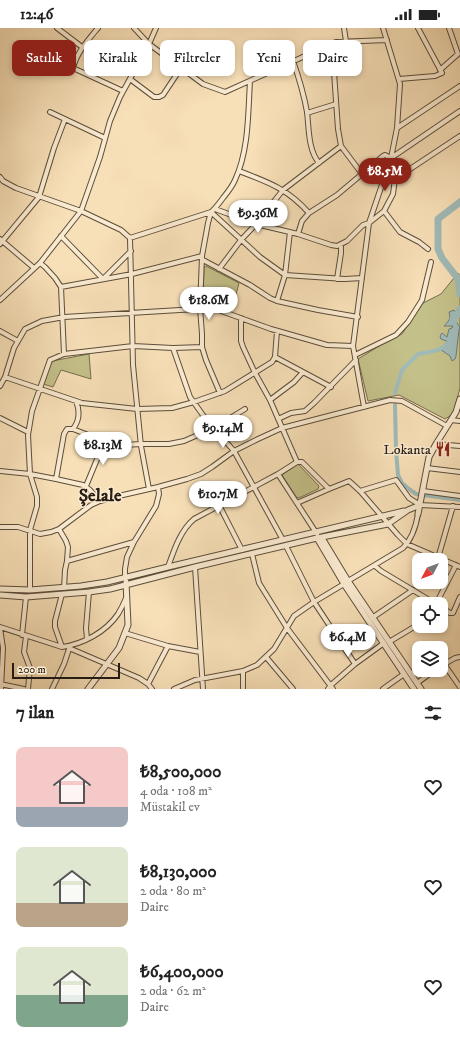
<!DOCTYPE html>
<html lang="tr">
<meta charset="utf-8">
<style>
body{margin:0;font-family:"IM FELL DW Pica",serif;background:#f6f6f6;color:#222;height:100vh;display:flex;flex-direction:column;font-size:15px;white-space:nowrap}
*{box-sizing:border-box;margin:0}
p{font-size:13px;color:#767676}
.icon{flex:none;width:22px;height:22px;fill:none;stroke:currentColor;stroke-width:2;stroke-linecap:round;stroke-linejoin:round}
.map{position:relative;height:661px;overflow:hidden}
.panel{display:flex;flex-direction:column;background:#fff;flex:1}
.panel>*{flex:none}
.hud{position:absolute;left:12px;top:12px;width:436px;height:36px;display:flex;gap:8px}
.needle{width:26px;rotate:229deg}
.controls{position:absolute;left:412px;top:525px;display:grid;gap:8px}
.controls a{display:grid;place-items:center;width:36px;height:36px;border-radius:8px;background:#fff;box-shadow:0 2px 6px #0003;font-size:20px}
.scale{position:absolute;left:12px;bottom:10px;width:108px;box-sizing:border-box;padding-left:4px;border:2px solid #271d12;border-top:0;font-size:11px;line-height:14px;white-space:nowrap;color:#271d12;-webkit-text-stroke:3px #faead0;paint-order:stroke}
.price{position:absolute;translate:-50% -34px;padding:0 9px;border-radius:14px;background:#fff;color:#222;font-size:13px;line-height:26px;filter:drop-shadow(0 1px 2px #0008)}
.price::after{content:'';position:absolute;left:50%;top:24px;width:12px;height:9px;margin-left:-6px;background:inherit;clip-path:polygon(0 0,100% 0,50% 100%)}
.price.current{background:#8f2418;color:#fff}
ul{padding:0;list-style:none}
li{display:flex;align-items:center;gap:12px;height:100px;padding:0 16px}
li span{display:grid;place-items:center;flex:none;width:112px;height:80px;border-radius:8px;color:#555}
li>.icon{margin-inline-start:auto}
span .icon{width:48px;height:48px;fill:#fffc;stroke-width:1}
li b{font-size:17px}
h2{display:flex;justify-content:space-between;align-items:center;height:48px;padding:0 16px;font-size:17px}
.pill{padding:0 14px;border-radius:8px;background:#fff;box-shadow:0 2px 6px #0003;font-size:14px;line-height:36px}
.pill.current{background:#8f2418;color:#fff}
.status{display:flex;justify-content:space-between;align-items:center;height:28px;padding:0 20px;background:#fff;direction:ltr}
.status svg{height:11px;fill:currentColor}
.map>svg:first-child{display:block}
</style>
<div class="status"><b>12:46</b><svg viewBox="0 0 49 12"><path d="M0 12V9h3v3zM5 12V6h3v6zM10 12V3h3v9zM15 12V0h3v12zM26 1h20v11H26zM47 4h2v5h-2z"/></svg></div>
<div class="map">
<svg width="460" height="661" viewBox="0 0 460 661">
<rect width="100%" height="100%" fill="#f7dfb7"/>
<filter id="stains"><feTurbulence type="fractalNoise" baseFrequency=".005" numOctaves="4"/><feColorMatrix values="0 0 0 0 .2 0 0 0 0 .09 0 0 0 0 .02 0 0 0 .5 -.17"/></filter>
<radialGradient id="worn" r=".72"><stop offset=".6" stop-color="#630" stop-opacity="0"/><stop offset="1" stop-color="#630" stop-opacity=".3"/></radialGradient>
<path fill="#c4c089" stroke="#766e4e" d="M206,238L239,255L232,282L203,276L204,239Z
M458,245L460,248V360L453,386L445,391L399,367L368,373L358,331L379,318L402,306L423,275L441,266Z
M89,326L91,351L61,342L53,359L43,356L52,333Z
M298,436L319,458L318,461L301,469L297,470L282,447Z"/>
<path fill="#a0bab8" stroke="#707b76" d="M454,282L457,287L455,292L460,299L459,302L456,328L455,331L452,333L450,328L440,321L441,320L446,318L449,314L441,311L440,308L442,305L447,309L449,301L452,300L453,298H444C449,293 451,290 449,284Z"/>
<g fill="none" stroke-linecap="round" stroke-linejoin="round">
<path stroke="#a0bab8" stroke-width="4" d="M433,323L439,322L453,311
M395,365L402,342L418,326L430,324
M395,377L396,422L398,447L402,455L409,461L416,466L460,472"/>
<path stroke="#a0bab8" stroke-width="7" d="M460,174L438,191V221L442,230L458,251L460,266
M454,293L453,291L457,287L460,281"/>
<defs>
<path id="minor" d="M57,0L82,19
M98,0C88,12 77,24 73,40L123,63
M134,0L149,16L203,56L225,64L336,14L387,12
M344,0L346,13
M325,18L334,44L338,101L341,118L362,146
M293,33C299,50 304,67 307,84C309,100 308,122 319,135
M440,42L458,26L449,0
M130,51L154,69H159L163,67L181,40
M399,51L435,48L442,45L418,0
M50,84L105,110
M307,85L336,76
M397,100L460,58
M391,130L460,83
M239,143C268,154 288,161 309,185
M0,149L3,153L16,160L81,183L121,202L130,210L133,337L141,418L149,461
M395,151L460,108
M215,181L256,196L298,206L331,217L337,218L347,213L363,197L369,195L384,183L393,166L395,151L391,131
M384,183L400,204L419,214L428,221
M211,184L260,229L285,247L345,251L362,250
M298,206L302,193L309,185L337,167L362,146L383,128L385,127L391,130
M61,208L103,251L131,223
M130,210L211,184C216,180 219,175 223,170C227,165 232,159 235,152C249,122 248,85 250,53
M0,211L34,240
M0,216L39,169L54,120L65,91
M203,232L250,257L270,270L277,273L318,282L358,289
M40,235L45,239L55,250L61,259L64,326
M219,241L241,212L256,196L283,162L341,118
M337,251L341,225V216
M61,259L132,246L202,228
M0,272L40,235L81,183L100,129L110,93L120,69L149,16L156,0
M277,273L285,247L290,204
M241,290V313L243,319L255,345L270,372L297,434
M0,303L18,313
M202,319L206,332L220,365
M173,320L190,369L205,390L234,423L283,512
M355,327L396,307L408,294L422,272L431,234
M275,329L331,359
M5,349L14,320L25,301L42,293L64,289L213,280L271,301L327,317L353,318
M0,358L5,349L82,375L137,381L172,380L194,374L225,363L272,334L275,329L277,303
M270,372L294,354L303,344
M364,379L353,318L369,195L391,130L397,100L400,56L383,0
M0,390L28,404
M278,391L291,385L305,383L314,375L356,332
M451,392L460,393
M73,401C80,392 80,383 76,373
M436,416L460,418
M427,440L460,444
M0,443L30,446L56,451L83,457L90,462L100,473
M56,451L64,406L67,401H73L101,412L124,417L141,416H169L184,413L214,400L245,381
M86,458L105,412
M360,463L396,452L409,470L420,477L460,479
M423,463L460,468
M297,475L329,461
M219,477L242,522
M0,499H18L40,506L51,504L59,501L91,477L100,473L123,467L158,459L187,451L201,446L212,439L234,423L258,411L282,400L390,372L402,373L447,398
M59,501L66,513L68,519L67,533L65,542L64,560
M317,506L278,446L297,434H302L329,461L349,453L360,463L398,507L407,516L460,539
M286,518L314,574L355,636
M252,526L259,555L287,600L333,661
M438,530L453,478
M67,533L134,514
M375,538L381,543L436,576
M168,539C174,522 180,503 194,491L278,446
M195,539L203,661
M125,550V541L127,529L134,514L156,478L159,466L158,459
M348,553L403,520C411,512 416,498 418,486
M30,562V502L37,478V469L30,446L28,407L32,383L50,332L64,326L133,318L173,320L202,319V306L200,280L202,228L208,195L211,184
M436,576L456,537
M441,579L450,585H453L460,569
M372,590L413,562
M0,599L62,619C83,616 106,604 118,586C121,581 124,575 126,570
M0,600L3,620L1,661
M125,605L168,618L148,656
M22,607L26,569
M26,608L24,624L30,640L28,661
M87,611L86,600L89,564
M389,614L419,596
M168,618L200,624
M62,619L55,599V593L62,566
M69,620L139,650L148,656L152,661
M266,629L293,661
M444,636L460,659
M441,638L455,630L460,629
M243,643V661
M417,655L435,642
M0,656L24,661
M52,661L64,636L70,618
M174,661L195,652L243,643L257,637L274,621L294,588L314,574L344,556
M328,661L331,657L355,636L384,615
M383,661L404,646"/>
<path id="tertiary" d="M418,486L429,429L436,416L456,384L460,371
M317,510L344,556L414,661
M322,510L348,553L421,661
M0,561L30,562L81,558L107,554L168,539L404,483
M0,567L26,569L89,564L110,561L195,539L317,510L388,496L408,482L420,477
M88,661L119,620L128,597L126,554"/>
</defs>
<use href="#minor" stroke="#5b4e3b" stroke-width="6"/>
<use href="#tertiary" stroke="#5b4e3b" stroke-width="7"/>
<use href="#minor" stroke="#faead0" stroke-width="4"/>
<use href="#tertiary" stroke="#faead0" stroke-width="5"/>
</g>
<defs>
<symbol id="restaurant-bare" viewBox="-9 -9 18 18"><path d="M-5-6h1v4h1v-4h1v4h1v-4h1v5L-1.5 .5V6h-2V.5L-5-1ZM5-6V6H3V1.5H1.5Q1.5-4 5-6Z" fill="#8f2418" stroke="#faead0" stroke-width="2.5" paint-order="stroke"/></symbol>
</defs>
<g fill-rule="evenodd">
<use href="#restaurant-bare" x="432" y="410" width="22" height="22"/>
</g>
<g text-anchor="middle" stroke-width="3" stroke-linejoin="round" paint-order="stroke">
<g font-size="14" fill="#271d12" stroke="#faead0" text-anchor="end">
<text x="431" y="426">Lokanta</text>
</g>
<g font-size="18" font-weight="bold" fill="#271d12" stroke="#faead0">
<text x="100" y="473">Şelale</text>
</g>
</g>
<rect width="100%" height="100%" filter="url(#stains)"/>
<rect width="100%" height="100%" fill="url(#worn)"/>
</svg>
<div class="controls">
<a><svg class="needle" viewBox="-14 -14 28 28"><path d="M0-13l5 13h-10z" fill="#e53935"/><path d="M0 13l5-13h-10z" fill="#767676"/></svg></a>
<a><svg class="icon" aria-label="locate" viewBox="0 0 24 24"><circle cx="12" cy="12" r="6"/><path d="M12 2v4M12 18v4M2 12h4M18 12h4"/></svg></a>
<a><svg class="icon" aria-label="layers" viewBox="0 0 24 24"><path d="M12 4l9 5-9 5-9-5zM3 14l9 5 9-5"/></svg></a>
</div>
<div class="scale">200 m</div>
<b class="price current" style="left:385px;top:164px">₺8.5M</b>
<b class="price" style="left:258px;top:206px">₺9.36M</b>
<b class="price" style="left:209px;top:293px">₺18.6M</b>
<b class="price" style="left:223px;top:421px">₺9.14M</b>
<b class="price" style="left:103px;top:438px">₺8.13M</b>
<b class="price" style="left:218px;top:487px">₺10.7M</b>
<b class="price" style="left:348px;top:630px">₺6.4M</b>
<div class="hud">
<a class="pill current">Satılık</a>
<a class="pill">Kiralık</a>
<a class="pill">Filtreler</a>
<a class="pill">Yeni</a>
<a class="pill">Daire</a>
</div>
</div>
<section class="panel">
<h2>7 ilan<svg class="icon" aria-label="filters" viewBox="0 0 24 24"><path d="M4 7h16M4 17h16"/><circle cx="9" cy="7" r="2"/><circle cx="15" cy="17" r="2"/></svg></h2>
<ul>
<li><span style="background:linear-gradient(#f6c9c9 75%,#9aa5b1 0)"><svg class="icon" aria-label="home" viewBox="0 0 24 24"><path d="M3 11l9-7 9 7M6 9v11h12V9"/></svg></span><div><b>₺8,500,000</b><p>4 oda · 108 m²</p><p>Müstakil ev</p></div><svg class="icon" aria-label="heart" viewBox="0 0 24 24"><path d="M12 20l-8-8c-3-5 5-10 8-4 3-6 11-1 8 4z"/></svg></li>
<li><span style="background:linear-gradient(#dfe7d0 70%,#b9a48a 0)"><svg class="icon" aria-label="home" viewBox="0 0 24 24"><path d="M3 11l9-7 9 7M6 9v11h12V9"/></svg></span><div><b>₺8,130,000</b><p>2 oda · 80 m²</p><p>Daire</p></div><svg class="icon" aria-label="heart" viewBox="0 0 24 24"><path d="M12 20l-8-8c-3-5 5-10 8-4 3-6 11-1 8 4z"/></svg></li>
<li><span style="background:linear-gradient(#dfe7d0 60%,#7fa58c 0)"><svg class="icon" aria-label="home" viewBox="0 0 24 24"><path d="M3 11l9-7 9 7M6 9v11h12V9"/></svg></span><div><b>₺6,400,000</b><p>2 oda · 62 m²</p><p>Daire</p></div><svg class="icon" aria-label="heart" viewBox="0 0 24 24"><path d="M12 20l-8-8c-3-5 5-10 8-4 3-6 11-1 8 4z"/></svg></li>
</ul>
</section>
